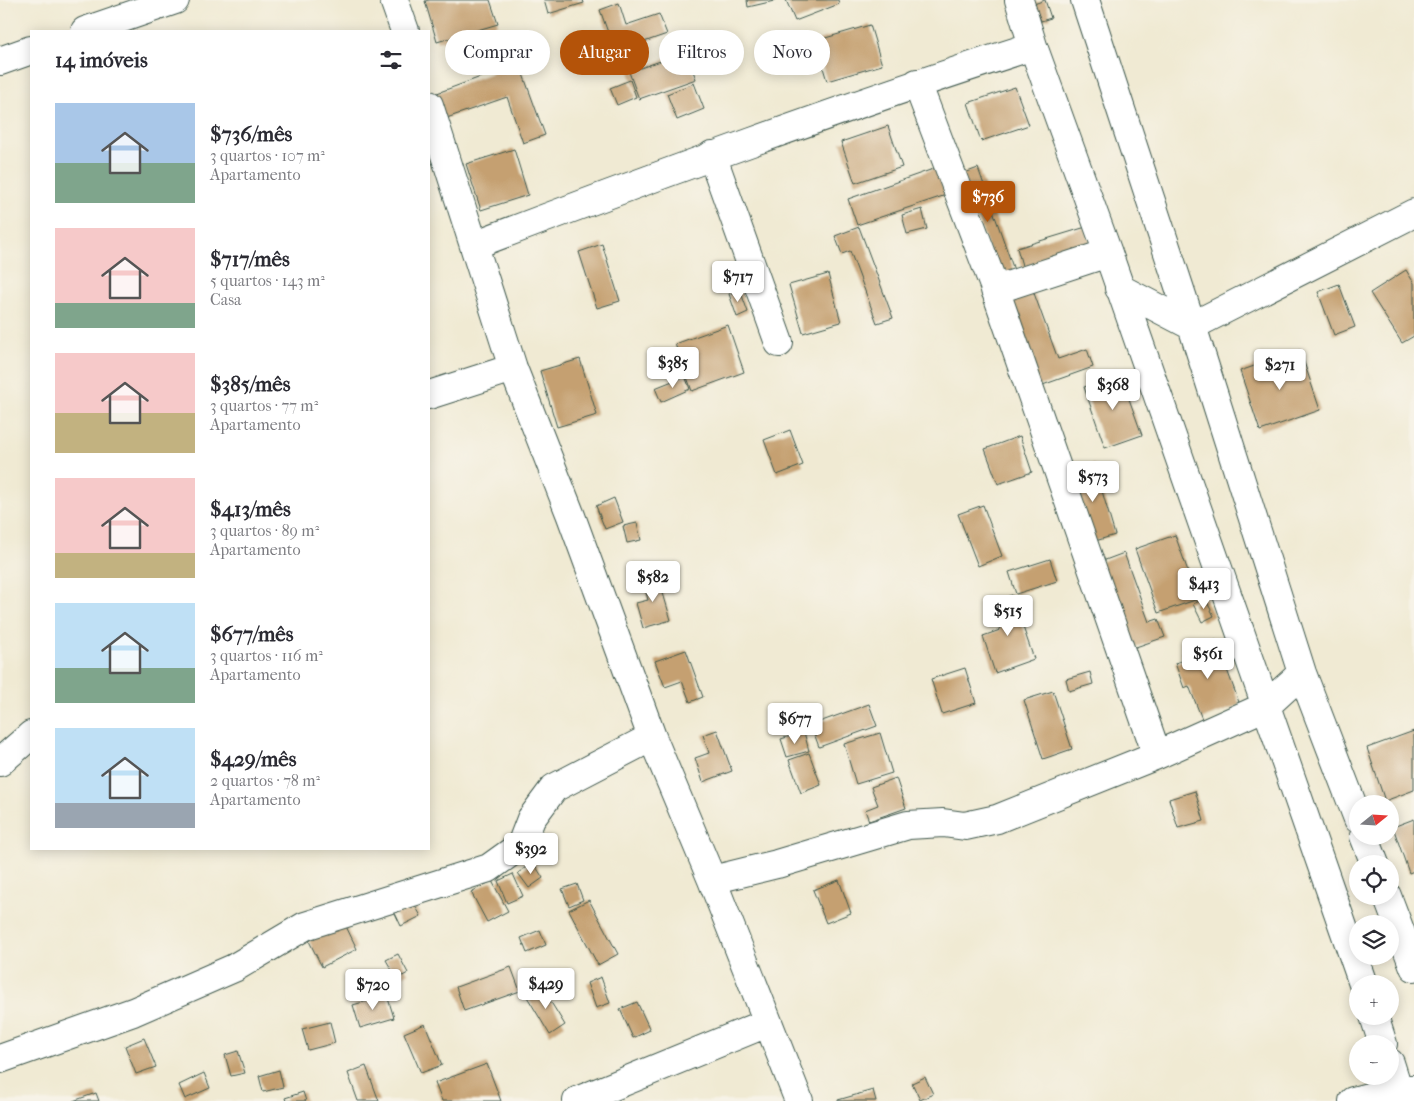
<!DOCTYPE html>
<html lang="pt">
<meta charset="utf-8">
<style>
body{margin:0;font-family:"IM FELL French Canon",serif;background:#f2f2f3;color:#2b2b33;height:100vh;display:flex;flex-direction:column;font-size:19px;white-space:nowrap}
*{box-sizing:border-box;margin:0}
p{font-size:16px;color:#7c7c81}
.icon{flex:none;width:28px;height:28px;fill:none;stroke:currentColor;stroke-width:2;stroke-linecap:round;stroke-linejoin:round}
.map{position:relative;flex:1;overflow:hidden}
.sheet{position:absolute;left:30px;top:30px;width:400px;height:820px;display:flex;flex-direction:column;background:#fff;border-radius:0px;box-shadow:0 2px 12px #0003}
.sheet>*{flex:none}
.guide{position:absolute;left:445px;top:30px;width:475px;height:45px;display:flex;gap:10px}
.needle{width:32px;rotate:72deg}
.fabs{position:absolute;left:1349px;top:795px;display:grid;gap:10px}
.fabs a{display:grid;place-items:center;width:50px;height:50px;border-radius:50%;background:#fff;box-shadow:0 2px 12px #0003;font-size:25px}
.price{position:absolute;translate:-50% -42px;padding:0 11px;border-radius:5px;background:#fff;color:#222;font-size:16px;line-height:32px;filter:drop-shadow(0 1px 2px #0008)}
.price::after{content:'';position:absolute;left:50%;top:30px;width:15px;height:11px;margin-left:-8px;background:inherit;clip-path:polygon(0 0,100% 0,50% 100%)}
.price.active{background:#b45309;color:#fff}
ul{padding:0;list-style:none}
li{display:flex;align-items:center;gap:15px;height:125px;padding:0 25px}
li span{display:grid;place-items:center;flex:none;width:140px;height:100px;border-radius:0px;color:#555}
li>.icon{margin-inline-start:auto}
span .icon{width:60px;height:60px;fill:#fffc;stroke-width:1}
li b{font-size:21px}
h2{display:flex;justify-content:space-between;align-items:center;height:60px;padding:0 25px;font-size:21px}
.chip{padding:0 18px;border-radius:22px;background:#fff;box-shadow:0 2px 12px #0003;font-size:18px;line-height:45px}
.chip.active{background:#b45309;color:#fff}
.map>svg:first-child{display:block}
</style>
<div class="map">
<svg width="1414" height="1101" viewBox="0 0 1414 1101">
<rect width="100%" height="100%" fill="#f7f3e8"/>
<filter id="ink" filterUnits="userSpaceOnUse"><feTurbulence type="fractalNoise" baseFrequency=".02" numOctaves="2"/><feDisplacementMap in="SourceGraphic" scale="10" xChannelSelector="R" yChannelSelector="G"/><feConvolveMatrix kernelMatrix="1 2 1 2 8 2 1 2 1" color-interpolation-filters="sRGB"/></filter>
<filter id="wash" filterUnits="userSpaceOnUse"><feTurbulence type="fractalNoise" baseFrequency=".0096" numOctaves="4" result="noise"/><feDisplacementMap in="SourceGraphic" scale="20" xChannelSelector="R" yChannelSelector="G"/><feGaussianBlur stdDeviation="1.12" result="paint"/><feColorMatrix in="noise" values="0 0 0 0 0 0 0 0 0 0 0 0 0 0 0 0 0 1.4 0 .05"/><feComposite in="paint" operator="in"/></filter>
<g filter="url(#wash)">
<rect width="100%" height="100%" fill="#f0ead3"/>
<g id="blocks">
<path fill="#c5a071" d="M429,0H490L498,24L437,42L425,1Z
M544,0H583L584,3L548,14Z
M747,0H774V1L748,7Z
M786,0H838L839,4L795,21Z
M1045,0L1051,18L1041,21L1034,4Z
M619,3L626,25L659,14L667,34L615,52L600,10Z
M870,25L882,65L827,81L815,41Z
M686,52L696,79L639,99L629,72Z
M519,63L545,135L523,143L507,97L438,121L429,96Z
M630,80L636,97L617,105L610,88Z
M694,83L704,109L677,120L667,94Z
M1015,87L1029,125L981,141L968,103Z
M888,126L902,167L855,183L841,142Z
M514,149L528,195L481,210L466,164Z
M936,168L946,195L857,225L848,199Z
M978,168L1015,273L999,278L962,174Z
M922,209L927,229L907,234L902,215Z
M859,227L893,318L877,323L850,251L842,254L835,236Z
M1086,227L1092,248L1023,269L1017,248Z
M602,244L620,301L597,308L579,252Z
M1406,270L1414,283V336L1402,343L1370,293Z
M828,274L841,322L803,333L789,285Z
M1339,284L1355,327L1334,335L1318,292Z
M1031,285L1058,359L1087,349L1093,367L1037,387L1005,294Z
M740,290L748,312L737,317L729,294Z
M728,325L744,372L692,391L675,344Z
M1300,350L1320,410L1260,431L1240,371Z
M580,359L597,415L557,427L540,371Z
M1120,374L1142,435L1105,448L1084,387Z
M685,376L690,389L661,402L655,388Z
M790,430L803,465L777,475L764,440Z
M1020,436L1032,472L998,484L985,449Z
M1094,464L1115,535L1092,542L1070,472Z
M614,498L623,522L605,529L596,506Z
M983,505L1002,556L978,566L958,514Z
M637,523L641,540L627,543L623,526Z
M1175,535L1198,599L1158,613L1135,549Z
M1124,553L1149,622L1158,619L1165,637L1130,649L1100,562Z
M1050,559L1057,581L1016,594L1009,572Z
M657,573L671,620L643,628L636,603L648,600L642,577Z
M1012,595L1034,659L995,673L983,636L1000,630L990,602Z
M1205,598L1214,616L1202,622L1193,604Z
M1216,640L1240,705L1202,719L1189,686L1184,688L1175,663L1184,660L1181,653Z
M686,650L703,697L690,702L682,681L665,687L655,661Z
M965,668L976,703L942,714L931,679Z
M1090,672L1093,684L1069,691L1066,679Z
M1053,691L1072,749L1043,759L1024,700Z
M869,704L877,726L819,747L811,725Z
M717,730L732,771L703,782L695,758L709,753L703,735Z
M1414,731V790L1385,801L1367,748Z
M804,732L809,751L787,757L781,739Z
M880,733L892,773L856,784L844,744Z
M809,753L821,785L801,793L789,760Z
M896,778L906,808L869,821L865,810L878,805L871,787Z
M1195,791L1204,821L1178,828L1169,799Z
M1414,819V871L1409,873L1393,827Z
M533,862L543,878L529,888L518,873Z
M513,874L523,896L507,903L498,881Z
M839,880L851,913L826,923L813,890Z
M492,881L508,911L487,922L471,892Z
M577,884L583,900L569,906L562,889Z
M589,900L618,954L598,965L569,910Z
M413,902L421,916L401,926L394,911Z
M341,916L357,949L322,967L309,941L331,929Z
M540,930L546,945L527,953L521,938Z
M398,954L408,973L397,979L386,960Z
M511,967L520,991L464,1011L456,987Z
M601,977L610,1003L596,1008L587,983Z
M541,986L565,1025L550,1035L526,995Z
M387,995L394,1018L360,1028L353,1005Z
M637,1002L650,1030L633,1038L620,1009Z
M330,1022L335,1043L308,1050L302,1029Z
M425,1024L442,1065L421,1073L404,1033Z
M144,1038L156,1067L136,1074L125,1046Z
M238,1051L245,1073L231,1076L225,1055Z
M487,1064L501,1101H442L435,1083Z
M366,1066L379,1101H358L348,1073Z
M279,1070L283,1087L263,1092L259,1076Z
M204,1073L210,1088L185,1099L179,1085Z
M925,1077L933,1094L920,1100L912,1083Z
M873,1090L876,1101H838V1100Z
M303,1092L306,1101H286L285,1098Z
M96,1093L99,1101H73Z"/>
</g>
</g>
<g filter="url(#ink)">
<use href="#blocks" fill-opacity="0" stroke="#3e574c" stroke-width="1"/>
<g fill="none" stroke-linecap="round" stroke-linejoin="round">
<defs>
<path id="street" d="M394,0L405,31
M1019,0L1033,46L1108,253L1363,984
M1085,0L1192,326L1302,673L1358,819
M917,83L994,286L1157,755
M429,105L513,368L571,516L652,737L712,880L799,1101
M712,155L779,343
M474,245C659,175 845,106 1033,46
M1119,288L1192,326L1414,213
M995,290L1108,253
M429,395L513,368
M0,762L31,735
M1364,836L1375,864
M712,880L777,864L908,825L943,823L965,826L997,819L1157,755L1266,706L1302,673
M1387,896L1414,967
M1374,1016L1383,1044
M0,1059L133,1012L234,968L305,926L489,868L521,845L531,819L554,788L652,737
M1390,1063L1402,1101
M577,1101L767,1023
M1353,1101L1399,1089H1414"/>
<path id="secondary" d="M85,31L175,0
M0,61L31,50"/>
</defs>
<use href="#street" stroke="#3e574c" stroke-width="30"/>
<use href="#secondary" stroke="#3e574c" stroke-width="30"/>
<use href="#street" stroke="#fff" stroke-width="28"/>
<use href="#secondary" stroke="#fff" stroke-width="28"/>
</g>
</g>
</svg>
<div class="fabs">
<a><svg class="needle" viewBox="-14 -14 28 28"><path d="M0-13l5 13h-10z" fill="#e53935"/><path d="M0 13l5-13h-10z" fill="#7c7c81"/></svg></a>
<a><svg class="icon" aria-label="locate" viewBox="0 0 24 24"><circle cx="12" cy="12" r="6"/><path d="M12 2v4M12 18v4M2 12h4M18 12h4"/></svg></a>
<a><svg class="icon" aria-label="layers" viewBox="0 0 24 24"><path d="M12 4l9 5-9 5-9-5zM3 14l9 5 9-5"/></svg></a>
<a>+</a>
<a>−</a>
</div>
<b class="price active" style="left:988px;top:223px">$736</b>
<b class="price" style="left:738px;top:303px">$717</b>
<b class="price" style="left:673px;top:389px">$385</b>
<b class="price" style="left:1280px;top:391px">$271</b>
<b class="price" style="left:1113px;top:411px">$368</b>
<b class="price" style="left:1093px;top:503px">$573</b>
<b class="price" style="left:653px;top:603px">$582</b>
<b class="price" style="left:1204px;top:610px">$413</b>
<b class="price" style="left:1008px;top:637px">$515</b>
<b class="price" style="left:1208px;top:680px">$561</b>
<b class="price" style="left:795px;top:745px">$677</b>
<b class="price" style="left:531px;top:875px">$392</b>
<b class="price" style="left:546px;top:1010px">$429</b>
<b class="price" style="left:373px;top:1011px">$720</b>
<div class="guide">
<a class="chip">Comprar</a>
<a class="chip active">Alugar</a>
<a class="chip">Filtros</a>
<a class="chip">Novo</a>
</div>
<section class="sheet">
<h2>14 imóveis<svg class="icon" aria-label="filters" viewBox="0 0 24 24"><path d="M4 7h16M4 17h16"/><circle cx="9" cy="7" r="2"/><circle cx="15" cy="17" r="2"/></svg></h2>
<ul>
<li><span style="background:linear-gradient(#a9c7e8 60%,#7fa58c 0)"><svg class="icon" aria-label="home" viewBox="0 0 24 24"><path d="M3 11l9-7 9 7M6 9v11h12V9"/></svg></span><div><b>$736/mês</b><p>3 quartos · 107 m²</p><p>Apartamento</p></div></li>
<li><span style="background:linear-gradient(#f6c9c9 75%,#7fa58c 0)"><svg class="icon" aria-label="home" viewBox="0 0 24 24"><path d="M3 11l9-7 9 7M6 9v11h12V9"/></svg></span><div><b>$717/mês</b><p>5 quartos · 143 m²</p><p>Casa</p></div></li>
<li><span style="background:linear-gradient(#f6c9c9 60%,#c2b280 0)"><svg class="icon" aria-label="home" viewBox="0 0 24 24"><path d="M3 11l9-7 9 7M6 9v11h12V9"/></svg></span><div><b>$385/mês</b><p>3 quartos · 77 m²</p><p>Apartamento</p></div></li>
<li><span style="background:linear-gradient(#f6c9c9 75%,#c2b280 0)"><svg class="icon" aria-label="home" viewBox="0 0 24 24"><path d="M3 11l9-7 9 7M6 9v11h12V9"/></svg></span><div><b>$413/mês</b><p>3 quartos · 89 m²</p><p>Apartamento</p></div></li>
<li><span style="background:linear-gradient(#bfe0f5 65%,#7fa58c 0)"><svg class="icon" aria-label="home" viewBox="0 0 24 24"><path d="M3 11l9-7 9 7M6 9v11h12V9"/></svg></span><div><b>$677/mês</b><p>3 quartos · 116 m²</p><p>Apartamento</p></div></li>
<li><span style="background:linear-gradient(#bfe0f5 75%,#9aa5b1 0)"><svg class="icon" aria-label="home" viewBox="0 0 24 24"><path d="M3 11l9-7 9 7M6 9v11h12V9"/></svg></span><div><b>$429/mês</b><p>2 quartos · 78 m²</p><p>Apartamento</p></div></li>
</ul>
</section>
</div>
